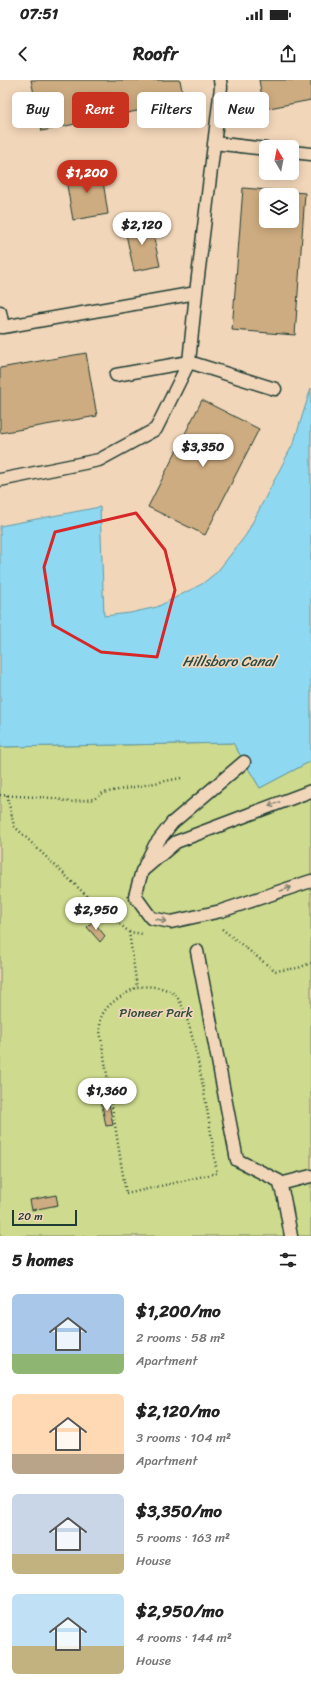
<!DOCTYPE html>
<meta charset="utf-8">
<style>
body{margin:0;font-family:Sriracha,sans-serif;background:#f6f6f6;color:#222;height:100vh;display:flex;flex-direction:column;font-size:15px;white-space:nowrap}
*{box-sizing:border-box;margin:0}
p{font-size:13px;color:#767676}
.icon{flex:none;width:22px;height:22px;fill:none;stroke:currentColor;stroke-width:2;stroke-linecap:round;stroke-linejoin:round}
.map{position:relative;height:1156px;overflow:hidden}
.sheet{display:flex;flex-direction:column;background:#fff;flex:1}
.sheet>*{flex:none}
.guide{position:absolute;left:12px;top:12px;width:287px;height:36px;display:flex;gap:8px}
.needle{width:26px;rotate:350deg}
.controls{position:absolute;left:259px;top:60px;display:grid;gap:8px}
.controls a{display:grid;place-items:center;width:40px;height:40px;border-radius:6px;background:#fff;box-shadow:0 2px 10px #0003;font-size:20px}
.scale{position:absolute;left:12px;bottom:10px;width:65px;box-sizing:border-box;padding-left:4px;border:2px solid #1f3d34;border-top:0;font-size:11px;line-height:14px;white-space:nowrap;color:#1f3d34;-webkit-text-stroke:3px #f2d6b9;paint-order:stroke}
.price{position:absolute;translate:-50% -34px;padding:0 9px;border-radius:14px;background:#fff;color:#222;font-size:13px;line-height:26px;filter:drop-shadow(0 1px 2px #0008)}
.price::after{content:'';position:absolute;left:50%;top:24px;width:12px;height:9px;margin-left:-6px;background:inherit;clip-path:polygon(0 0,100% 0,50% 100%)}
.price.current{background:#c8321e;color:#fff}
ul{padding:0;list-style:none}
li{display:flex;align-items:center;gap:12px;height:100px;padding:0 12px}
li span{display:grid;place-items:center;flex:none;width:112px;height:80px;border-radius:6px;color:#555}
li>.icon{margin-inline-start:auto}
span .icon{width:48px;height:48px;fill:#fffc;stroke-width:1}
li b{font-size:17px}
h2{display:flex;justify-content:space-between;align-items:center;height:48px;padding:0 12px;font-size:17px}
.pill{padding:0 14px;border-radius:6px;background:#fff;box-shadow:0 2px 10px #0003;font-size:14px;line-height:36px}
.pill.current{background:#c8321e;color:#fff}
.status{display:flex;justify-content:space-between;align-items:center;height:28px;padding:0 20px;background:#fff;direction:ltr}
.status svg{height:11px;fill:currentColor}
header{display:flex;justify-content:space-between;align-items:center;height:52px;padding:0 12px;background:#fff;font-size:18px;font-weight:800}
.map>svg:first-child{display:block}
</style>
<div class="status"><b>07:51</b><svg viewBox="0 0 49 12"><path d="M0 12V9h3v3zM5 12V6h3v6zM10 12V3h3v9zM15 12V0h3v12zM26 1h20v11H26zM47 4h2v5h-2z"/></svg></div>
<header><svg class="icon" aria-label="back" viewBox="0 0 24 24"><path d="M15 5l-7 7 7 7"/></svg>Roofr<svg class="icon" aria-label="share" viewBox="0 0 24 24"><path d="M12 15V3M7 8l5-5 5 5M5 13v7h14v-7"/></svg></header>
<div class="map">
<svg width="311" height="1156" viewBox="0 0 311 1156">
<rect width="100%" height="100%" fill="#f2d6b9"/>
<filter id="ink" filterUnits="userSpaceOnUse"><feTurbulence type="fractalNoise" baseFrequency=".025" numOctaves="2"/><feDisplacementMap in="SourceGraphic" scale="8" xChannelSelector="R" yChannelSelector="G"/><feConvolveMatrix kernelMatrix="1 2 1 2 8 2 1 2 1" color-interpolation-filters="sRGB"/></filter>
<g filter="url(#ink)">
<path fill="#ceda8d" stroke="#768c60" d="M233,663L260,708L311,681V1156H0V667Z"/>
<path fill="#8fd8f1" stroke="#629aa5" d="M311,308V681L260,708L233,663L0,667V446L100,427L104,536L130,533L157,527L202,504L217,492L246,455L294,362Z"/>
<path fill="#ceac81" stroke="#1f3d34" fill-rule="evenodd" d="M31,0H180L184,21L42,51Z
M259,0H311V20L264,29Z
M101,88L108,134L73,140L65,94Z
M243,108L305,113L295,255L232,250ZM266,115H292V141H266Z
M150,140L160,186L134,191L124,145Z
M86,273L97,336L0,353V288Z
M202,320L259,349L205,455L148,427Z
M93,841L105,856L100,862L87,847Z
M108,1018L113,1045L106,1046L101,1020Z
M56,1115L58,1125L32,1130L30,1120Z"/>
<g fill="none" stroke-linecap="round" stroke-linejoin="round">
<defs>
<path id="service" d="M214,63L266,69
M292,72L311,74
M196,213L221,7L220,0
M0,232L3,247H0
M3,247L196,213L189,282L116,295
M0,400L99,380L156,349L189,282L275,309
M311,711L176,762L142,791L135,816L151,838L171,842L221,831L311,801
M145,785L155,765L172,743L244,682
M197,871L237,1080L279,1101L284,1118L291,1156
M280,1104L311,1096"/>
</defs>
<use href="#service" stroke="#1f3d34" stroke-width="15"/>
<path stroke="#1f3d34" stroke-width="2.5" stroke-dasharray="1 3" stroke-linecap="butt" d="M0,715L53,718L70,722L94,719L103,713L181,698
M7,715L14,746L91,820L129,852L143,854
M222,849L275,891L298,888L311,883
M129,852L137,907C149,906 162,906 173,913C194,926 212,1062 217,1093L126,1114L100,951C100,947 100,942 101,938C105,924 125,914 137,907"/>
<use href="#service" stroke="#f2d6b9" stroke-width="12"/>
</g>
<defs><path id="oneway-shaft" d="M-6 0H5M1.5-3L5.5 0L1.5 3" fill="none" stroke-width="1.6" stroke-linecap="round" stroke-linejoin="round"/></defs>
<g stroke="#7e8270">
<use href="#oneway-shaft" transform="translate(274 724) rotate(160)"/>
<use href="#oneway-shaft" transform="translate(286 809) rotate(-19)"/>
<use href="#oneway-shaft" transform="translate(161 840) rotate(11)"/>
</g>
</g>
<path fill="none" stroke="#d62828" stroke-width="3" stroke-linejoin="round" d="M136,433L165,470L175,510L157,577L101,572L53,545L44,487L55,452Z"/>
<g text-anchor="middle" stroke-width="3.5" stroke-linejoin="round" paint-order="stroke">
<g font-size="13" fill="#304d3d" stroke="#f2d6b9">
<text x="156" y="937">Pioneer Park</text>
</g>
<g font-size="14" font-style="italic" fill="#2a4c47" stroke="#f2d6b9">
<text x="229" y="586">Hillsboro Canal</text>
</g>
</g>
</svg>
<div class="controls">
<a><svg class="needle" viewBox="-14 -14 28 28"><path d="M0-13l5 13h-10z" fill="#e53935"/><path d="M0 13l5-13h-10z" fill="#767676"/></svg></a>
<a><svg class="icon" aria-label="layers" viewBox="0 0 24 24"><path d="M12 4l9 5-9 5-9-5zM3 14l9 5 9-5"/></svg></a>
</div>
<div class="scale">20 m</div>
<b class="price current" style="left:87px;top:114px">$1,200</b>
<b class="price" style="left:142px;top:166px">$2,120</b>
<b class="price" style="left:203px;top:388px">$3,350</b>
<b class="price" style="left:96px;top:851px">$2,950</b>
<b class="price" style="left:107px;top:1032px">$1,360</b>
<div class="guide">
<a class="pill">Buy</a>
<a class="pill current">Rent</a>
<a class="pill">Filters</a>
<a class="pill">New</a>
</div>
</div>
<section class="sheet">
<h2>5 homes<svg class="icon" aria-label="filters" viewBox="0 0 24 24"><path d="M4 7h16M4 17h16"/><circle cx="9" cy="7" r="2"/><circle cx="15" cy="17" r="2"/></svg></h2>
<ul>
<li><span style="background:linear-gradient(#a9c7e8 75%,#8fb573 0)"><svg class="icon" aria-label="home" viewBox="0 0 24 24"><path d="M3 11l9-7 9 7M6 9v11h12V9"/></svg></span><div><b>$1,200/mo</b><p>2 rooms · 58 m²</p><p>Apartment</p></div></li>
<li><span style="background:linear-gradient(#ffd9b3 75%,#b9a48a 0)"><svg class="icon" aria-label="home" viewBox="0 0 24 24"><path d="M3 11l9-7 9 7M6 9v11h12V9"/></svg></span><div><b>$2,120/mo</b><p>3 rooms · 104 m²</p><p>Apartment</p></div></li>
<li><span style="background:linear-gradient(#c9d6e8 75%,#c2b280 0)"><svg class="icon" aria-label="home" viewBox="0 0 24 24"><path d="M3 11l9-7 9 7M6 9v11h12V9"/></svg></span><div><b>$3,350/mo</b><p>5 rooms · 163 m²</p><p>House</p></div></li>
<li><span style="background:linear-gradient(#bfe0f5 65%,#c2b280 0)"><svg class="icon" aria-label="home" viewBox="0 0 24 24"><path d="M3 11l9-7 9 7M6 9v11h12V9"/></svg></span><div><b>$2,950/mo</b><p>4 rooms · 144 m²</p><p>House</p></div></li>
</ul>
</section>
